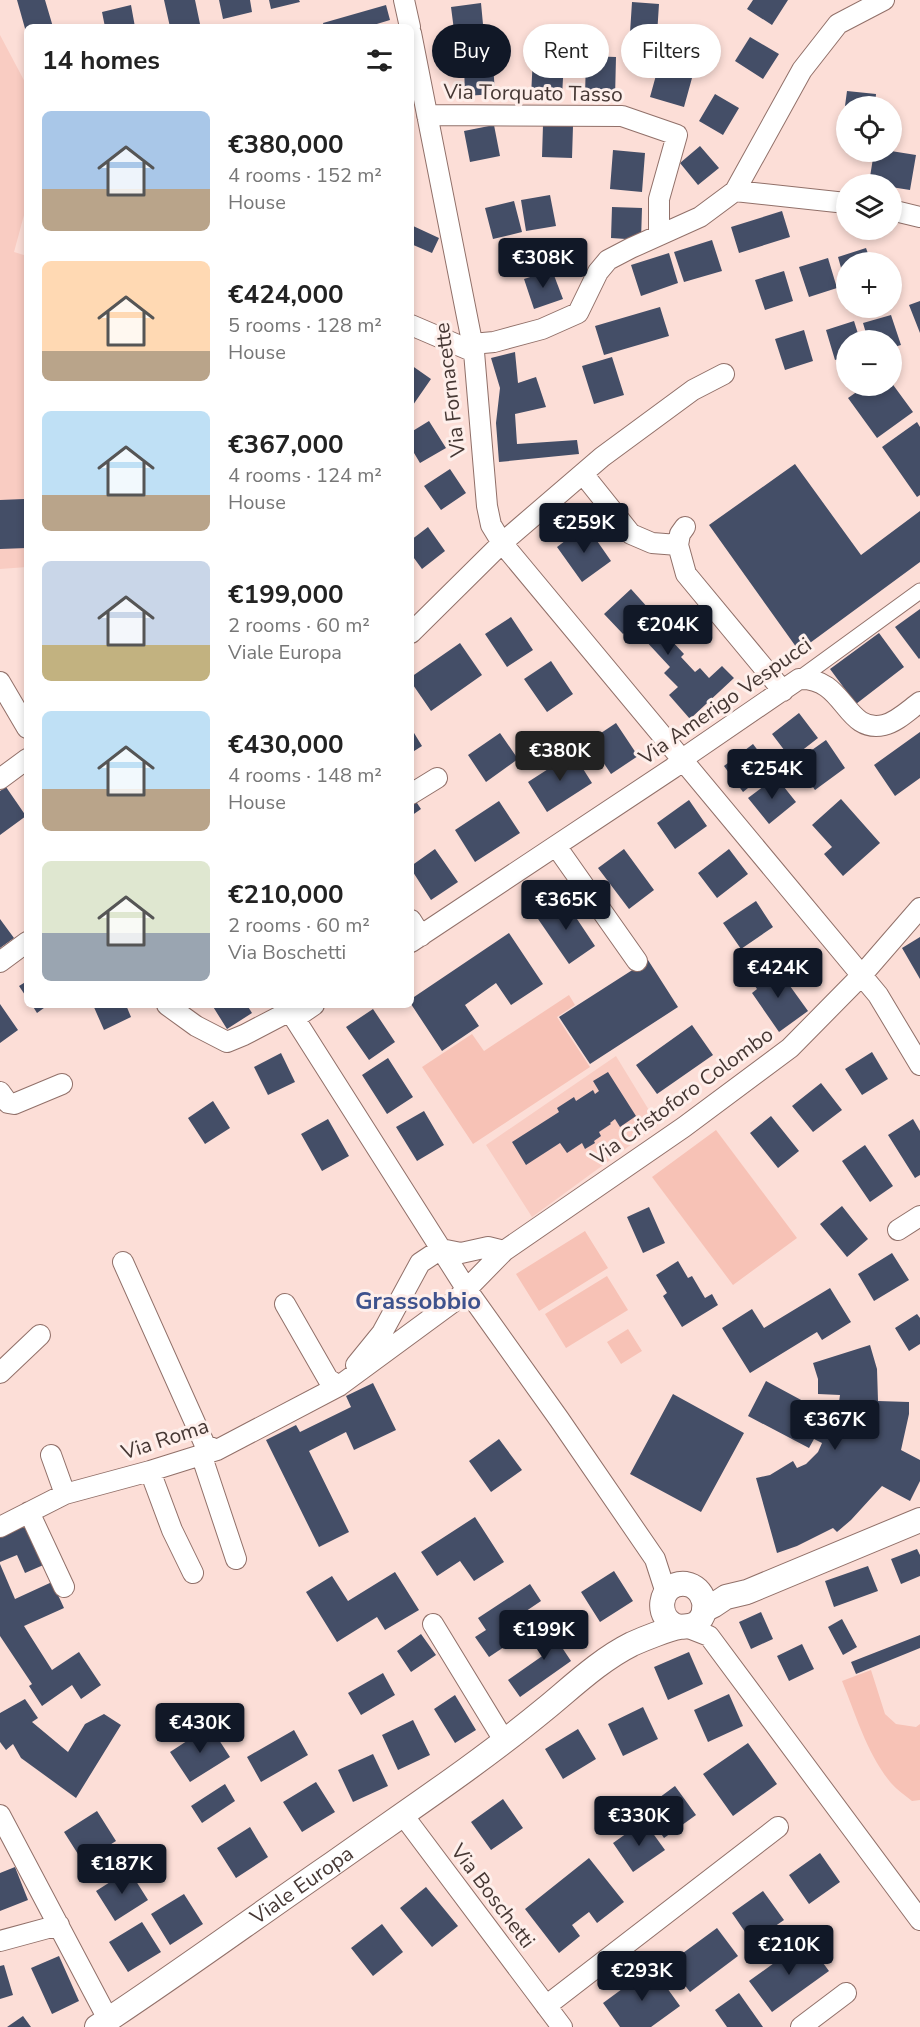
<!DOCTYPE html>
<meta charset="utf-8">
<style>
body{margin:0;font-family:"Nunito Sans",sans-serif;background:#f2f2f2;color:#222;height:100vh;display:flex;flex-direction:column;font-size:22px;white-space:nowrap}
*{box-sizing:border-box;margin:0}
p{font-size:20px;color:#767676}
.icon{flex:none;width:33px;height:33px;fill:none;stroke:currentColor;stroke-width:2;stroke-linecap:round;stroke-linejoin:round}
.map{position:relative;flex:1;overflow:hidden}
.drawer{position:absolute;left:24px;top:24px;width:390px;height:984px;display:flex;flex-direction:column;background:#fff;border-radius:9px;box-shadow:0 3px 9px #0003}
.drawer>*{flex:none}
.hud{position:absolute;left:432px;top:24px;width:398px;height:54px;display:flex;gap:12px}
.buttons{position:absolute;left:836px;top:96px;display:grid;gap:12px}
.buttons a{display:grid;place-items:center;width:66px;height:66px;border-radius:50%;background:#fff;box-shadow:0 3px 9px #0003;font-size:30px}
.price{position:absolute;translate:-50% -51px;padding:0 14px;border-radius:6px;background:#111827;color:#fff;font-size:20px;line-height:39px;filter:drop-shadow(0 2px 3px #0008)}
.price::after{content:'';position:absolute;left:50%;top:36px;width:18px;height:14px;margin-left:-9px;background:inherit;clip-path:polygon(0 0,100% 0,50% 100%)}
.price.on{background:#222;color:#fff}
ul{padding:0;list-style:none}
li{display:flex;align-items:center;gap:18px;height:150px;padding:0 18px}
li span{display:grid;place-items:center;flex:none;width:168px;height:120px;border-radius:9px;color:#555}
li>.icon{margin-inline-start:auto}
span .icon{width:72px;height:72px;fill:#fffc;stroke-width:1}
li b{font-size:26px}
h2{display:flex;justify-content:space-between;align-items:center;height:72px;padding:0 18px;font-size:26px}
.tag{padding:0 21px;border-radius:27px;background:#fff;box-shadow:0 3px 9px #0003;font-size:21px;line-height:54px}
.tag.on{background:#111827;color:#fff}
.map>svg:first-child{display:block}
</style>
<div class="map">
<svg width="920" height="2027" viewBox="0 0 920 2027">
<rect width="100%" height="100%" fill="#fcded7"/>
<path fill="#f9ccc2" d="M0,35L27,86V204L14,252L27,256V567L0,569Z
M616,1056L658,1125L532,1217L486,1145Z"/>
<path fill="#f7c2b6" d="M569,995L575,1005L557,1017L590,1067L473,1144L422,1067L472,1034L484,1051Z
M716,1130L797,1238L733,1285L652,1177Z
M585,1231L608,1268L539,1311L516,1274Z
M607,1276L628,1310L566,1348L545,1314Z
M628,1329L642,1351L621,1364L607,1342Z
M871,1670L885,1714L896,1724L916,1727L920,1724V1800L912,1801C905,1795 897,1790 891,1783C867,1754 856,1715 842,1681Z"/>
<path fill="#444e67" d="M17,0H45L53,27H27L26,32Z
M164,0H195L200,24L186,27H170Z
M219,0H250L252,12L223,19Z
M269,0H299L300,2L271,9Z
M753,0H788L772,25L747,9Z
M632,2L659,4L657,35L630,33Z
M481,3L484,35L455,38L451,7Z
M131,5L135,27H105L102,12Z
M386,5L390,20L367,27H324L323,23Z
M750,37L779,54L763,79L735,61Z
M586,56L616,57L615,98L585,97Z
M533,57L564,59L562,97L531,96Z
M493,63L495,94L465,96L464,64Z
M658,68L692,78L684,107L650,97Z
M847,91L876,94L875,106H845Z
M715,94L739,108L723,135L699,121Z
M494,125L500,156L470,162L464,131Z
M543,125L573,126L572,158L542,157Z
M700,146L719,168L698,185L680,163Z
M613,150L645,153L642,192L610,189Z
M891,151L916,155L910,190L891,187V184L869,183L874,152Z
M550,195L556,226L526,231L521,200Z
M514,201L522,232L493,239L485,208Z
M612,207L642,208L641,240L611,238Z
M782,211L790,237L739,253L731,227Z
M411,225L439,238L432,253L411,244Z
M712,240L722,271L684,282L674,252Z
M866,248L871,262H846L845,282L838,257Z
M669,253L678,283L641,296L631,265Z
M828,258L837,288L809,297L799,267Z
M552,270L563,299L534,309L524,279Z
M784,271L793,301L765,310L755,280Z
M920,301V333L909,305Z
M660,307L669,336L604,355L595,326Z
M891,315L901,345L891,348V340H868L863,323Z
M854,321L860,340H846V357L835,360L826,330Z
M804,330L813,361L785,370L775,339Z
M515,352L518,383L536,377L546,407L515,414L517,444L577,440L579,454L499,462L496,423L500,388L491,358Z
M612,357L624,395L594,404L582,366Z
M411,365L431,379L413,405L411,404Z
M891,382L913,412L877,438L848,398L865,386H891Z
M429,421L446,448L420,463L411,448V432Z
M917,422L920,427V495L917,497L882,447Z
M795,464L861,555L920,511V562L799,651L709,525Z
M450,469L466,493L441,510L424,486Z
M24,499L27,548L0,549V500Z
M586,525L611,561L582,582L557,547Z
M428,527L445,551L422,569L411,554V540Z
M631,589L649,609L645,612L684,654L681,657L695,672L700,668L709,678L722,666L734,678L690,719L669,695L678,687L664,673L670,667L644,639L639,644L627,630L623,634L604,614Z
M920,609V658L919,659L895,627Z
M511,617L533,650L507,667L485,634Z
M879,633L904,667L856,704L830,669Z
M460,643L482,675L431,711L411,682V677Z
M551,661L573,694L547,712L524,679Z
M799,713L818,738L791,759L772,734Z
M616,723L638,756L611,774L589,741Z
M411,728L422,746L411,753Z
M920,732V778L895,796L874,765Z
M500,733L518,759L486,782L468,755Z
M826,740L845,768L815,790L795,762Z
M753,744L772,769L743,792L724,766Z
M573,753L592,783L547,812L528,782Z
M776,777L796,802L769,824L748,798Z
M6,787L26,816L0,835V791Z
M413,797L421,809L411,816V799Z
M841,799L880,843L843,876L824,854L832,847L812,825Z
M689,800L707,826L675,849L657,823Z
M499,801L520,833L475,862L455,830Z
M435,849L458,882L431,900L411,869V866Z
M624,849L654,890L629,909L598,868Z
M729,849L748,874L717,898L698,873Z
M563,898L595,946L569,964L536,916Z
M756,901L773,927L741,949L723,923Z
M0,919L14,938L0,948Z
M509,933L543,984L511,1005L496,983L465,1005L479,1026L442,1051L411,1004V999Z
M920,937V979L902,948Z
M648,960L678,1007L590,1064L559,1017Z
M777,968L808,1011L779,1032L752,993L757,989L750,979L765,969L771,973Z
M27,981V998L19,986Z
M0,1004L18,1030L0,1043Z
M32,1005H48L37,1013Z
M93,1005H126L131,1017L104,1030Z
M212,1005H247L252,1013L227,1029Z
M373,1009L395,1042L369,1060L346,1027Z
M692,1025L713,1055L657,1094L636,1065Z
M872,1052L888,1079L862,1095L845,1069Z
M281,1053L295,1082L268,1095L254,1067Z
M388,1058L413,1097L387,1114L362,1075Z
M608,1072L636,1116L620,1127L615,1119L610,1123L611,1124L599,1132L601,1136L594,1141L595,1143L585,1149L582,1143L567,1153L560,1143L526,1165L512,1142L559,1112L557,1108L574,1097L576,1101L593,1090L595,1094L599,1091L593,1081Z
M821,1083L842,1110L813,1132L792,1106Z
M213,1101L230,1128L205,1144L188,1118Z
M424,1111L444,1145L417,1161L396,1127Z
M771,1116L799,1151L778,1168L750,1133Z
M328,1119L349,1156L322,1171L301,1134Z
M913,1119L920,1131V1175L915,1178L888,1135Z
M865,1145L893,1186L870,1202L842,1161Z
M842,1206L868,1239L847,1257L820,1224Z
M649,1207L665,1243L643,1253L627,1217Z
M892,1253L909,1280L874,1301L858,1274Z
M678,1261L688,1278L692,1276L705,1298L712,1294L718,1305L682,1327L663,1296L667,1293L656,1275Z
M830,1288L851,1322L822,1340L817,1332L750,1373L722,1328L752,1309L764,1328Z
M917,1314L920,1318V1344L909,1351L895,1328Z
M870,1345L877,1369L878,1401L909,1402V1414L901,1450L920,1460V1481L910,1501L882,1486L851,1520L837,1532L833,1528L797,1546L777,1553L756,1478L770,1475L793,1461L797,1468L806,1464L818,1452L822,1443L814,1439L809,1448L748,1416L766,1381L827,1414L823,1421L832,1426L837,1416L840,1395L818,1394V1379L813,1363Z
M373,1383L396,1430L354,1450L346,1432L309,1451L349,1532L319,1547L266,1440L296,1425L300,1432L351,1407L346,1396Z
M673,1394L744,1433L701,1512L630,1474Z
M499,1439L522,1470L491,1492L469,1461Z
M475,1517L504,1562L474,1581L460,1561L437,1576L421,1552Z
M31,1523L48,1563L25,1573L17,1555L0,1562V1536Z
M917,1549L920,1555V1576L901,1584L891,1559Z
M0,1564L15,1599L52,1582L64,1608L24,1626L52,1670L79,1652L101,1685L81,1699L72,1685L42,1706L29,1686L32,1684L0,1636Z
M868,1566L878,1591L834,1607L825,1581Z
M614,1571L633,1601L600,1622L581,1592Z
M395,1572L419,1610L385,1630L377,1617L337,1642L306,1592L332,1576L348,1601Z
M530,1584L541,1601L501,1628L510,1643L489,1657L475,1637L486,1630L478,1618Z
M761,1612L773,1639L751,1649L739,1622Z
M842,1619L857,1647L843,1655L828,1627Z
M559,1622L573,1642L563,1649L571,1661L520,1697L508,1680L548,1652L537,1637Z
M421,1634L436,1655L411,1672L397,1651Z
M920,1635V1648L856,1674L851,1662Z
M802,1644L814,1669L789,1681L777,1656Z
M689,1652L703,1684L668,1700L654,1667Z
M383,1673L395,1695L361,1715L348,1693Z
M729,1694L743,1726L708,1742L694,1710Z
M455,1695L476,1730L455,1743L434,1709Z
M25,1699L38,1718L32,1722L68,1752L85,1724L104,1714L121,1725L76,1798L21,1758L13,1744L6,1750L0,1742V1713Z
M643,1707L658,1739L623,1756L608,1724Z
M413,1720L430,1755L398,1770L382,1735Z
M210,1726L230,1757L190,1782L170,1752Z
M578,1729L596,1759L563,1779L545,1749Z
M294,1730L308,1755L261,1782L247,1757Z
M748,1743L777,1784L733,1816L703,1774Z
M373,1754L388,1786L353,1802L338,1770Z
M316,1782L335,1812L302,1832L283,1802Z
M225,1784L235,1801L202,1823L191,1806Z
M675,1786L696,1815L664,1838L644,1809Z
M503,1799L523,1828L491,1850L471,1822Z
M97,1811L116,1841L83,1862L64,1832Z
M644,1821L665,1850L633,1872L613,1843Z
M250,1827L268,1857L236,1878L217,1848Z
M820,1853L840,1882L809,1904L789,1875Z
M589,1858L624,1902L597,1923L589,1912L572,1925L580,1936L559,1953L525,1909Z
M15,1867L28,1900L0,1911V1873Z
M129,1870L148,1900L115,1921L96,1891Z
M426,1887L458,1926L432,1947L400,1908Z
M763,1891L784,1920L752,1942L732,1913Z
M184,1894L203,1924L170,1945L151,1914Z
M142,1922L161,1952L128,1972L109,1942Z
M382,1924L403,1952L373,1976L351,1948Z
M717,1928L738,1956L690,1992L668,1964Z
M806,1940L829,1971L772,2012L749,1981Z
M59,1956L79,2001L52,2014L31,1968Z
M4,1965L13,1995L0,1999V1966Z
M652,1967L680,2006L651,2027H620L603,2003Z
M739,1993L763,2027H727L715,2010Z
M23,2016L31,2027H7Z"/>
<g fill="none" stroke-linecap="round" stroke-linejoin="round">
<defs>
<path id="pedestrian" d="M799,679L920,591"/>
<path id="minor" d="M404,0L410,27
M411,33L474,352L487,506L491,525L502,543L878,995L920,1065
M427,115L622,116L677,135L659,199V235
M735,191L846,203
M891,210L920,217
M411,325L474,352
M472,344L494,342L542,329L578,313L598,272L608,260L631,248L700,217L735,191L802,70L838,24L884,0
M583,474L631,534L652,543L678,545
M685,527L680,534L678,545L686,574L783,691
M411,633L502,543L602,457L693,390L724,374
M0,682L27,728
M0,779L27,759
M411,794L437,778
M556,846L637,961
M411,920L421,936
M411,942L673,768L691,753L799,679C846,677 844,734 884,725C897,722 909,710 920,702
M0,962L27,942
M167,1005L196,1026L227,1042L244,1035L290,1011
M286,1005L467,1290L559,1419L655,1559L666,1593
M295,1018L314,1005
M0,1092L8,1103L14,1104L62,1084
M898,1230L920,1216
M441,1249L461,1253L488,1247L504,1251
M123,1262L205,1445L217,1450
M285,1304L328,1379L339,1386
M356,1365L382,1333L420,1263L441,1249
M0,1373L40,1335
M201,1454L236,1559
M51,1455L65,1494
M150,1471L172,1530L193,1573
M29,1512L64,1587
M0,1527L65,1494L150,1471L217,1450L339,1386L456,1300L504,1251L684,1127L790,1048L861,976L920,908
M433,1624L505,1742
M686,1627L709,1636L920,1920
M0,1815L108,2019
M403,1815L562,2027
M0,1941L59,1925
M546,2006L778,1827
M801,2027L846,1993"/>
<g id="tertiary">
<path d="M704,1610L714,1605L726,1597L747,1592L920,1520"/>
<path id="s1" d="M97,2027C175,1976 251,1920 328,1867C401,1815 476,1766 545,1709C573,1686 600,1660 632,1644C643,1639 668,1629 680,1627C686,1626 691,1627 697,1623C711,1611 704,1587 686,1584C658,1581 653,1621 680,1627"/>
</g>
</defs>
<use href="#pedestrian" stroke="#917069" stroke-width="17"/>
<use href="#minor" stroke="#917069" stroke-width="22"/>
<use href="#tertiary" stroke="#917069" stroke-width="26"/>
<use href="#pedestrian" stroke="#fff" stroke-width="15"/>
<use href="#minor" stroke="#fff" stroke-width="20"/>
<use href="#tertiary" stroke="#fff" stroke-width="24"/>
</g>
<g text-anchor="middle" stroke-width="6" stroke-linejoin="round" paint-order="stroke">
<g font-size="21" fill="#463834" stroke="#feefeb">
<text transform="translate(533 93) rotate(1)" y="7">Via Torquato Tasso</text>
<text transform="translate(450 390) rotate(-97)" y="7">Via Fornacette</text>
<text transform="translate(725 701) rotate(-35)" y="7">Via Amerigo Vespucci</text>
<text transform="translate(682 1096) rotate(-36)" y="7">Via Cristoforo Colombo</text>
<text transform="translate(165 1439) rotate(-18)" y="7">Via Roma</text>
<text dy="7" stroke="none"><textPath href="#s1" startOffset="249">Viale Europa</textPath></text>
<text transform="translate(493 1896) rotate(53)" y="7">Via Boschetti</text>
</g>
<g font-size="24" font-weight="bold" fill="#3e528d" stroke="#feefeb">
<text x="418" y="1309">Grassobbio</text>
</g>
</g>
</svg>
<div class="buttons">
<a><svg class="icon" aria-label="locate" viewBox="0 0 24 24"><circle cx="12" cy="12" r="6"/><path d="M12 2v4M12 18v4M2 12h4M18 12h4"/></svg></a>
<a><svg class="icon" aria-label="layers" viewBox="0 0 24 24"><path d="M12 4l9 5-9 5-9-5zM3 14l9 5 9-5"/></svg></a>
<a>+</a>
<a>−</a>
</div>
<b class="price" style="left:543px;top:289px">€308K</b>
<b class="price" style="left:584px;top:554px">€259K</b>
<b class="price" style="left:668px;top:656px">€204K</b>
<b class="price on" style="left:560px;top:782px">€380K</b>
<b class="price" style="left:772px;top:800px">€254K</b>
<b class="price" style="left:566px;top:931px">€365K</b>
<b class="price" style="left:778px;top:999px">€424K</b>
<b class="price" style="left:835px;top:1451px">€367K</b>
<b class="price" style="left:544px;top:1661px">€199K</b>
<b class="price" style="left:200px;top:1754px">€430K</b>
<b class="price" style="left:639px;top:1847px">€330K</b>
<b class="price" style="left:122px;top:1895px">€187K</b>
<b class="price" style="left:789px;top:1976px">€210K</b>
<b class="price" style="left:642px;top:2002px">€293K</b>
<div class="hud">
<a class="tag on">Buy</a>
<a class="tag">Rent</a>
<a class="tag">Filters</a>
</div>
<section class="drawer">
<h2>14 homes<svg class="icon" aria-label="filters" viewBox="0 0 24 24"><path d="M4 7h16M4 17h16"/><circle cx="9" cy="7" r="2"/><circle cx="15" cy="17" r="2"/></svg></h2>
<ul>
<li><span style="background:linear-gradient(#a9c7e8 65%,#b9a48a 0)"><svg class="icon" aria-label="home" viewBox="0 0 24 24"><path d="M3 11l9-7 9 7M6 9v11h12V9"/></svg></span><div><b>€380,000</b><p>4 rooms · 152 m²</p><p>House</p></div></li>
<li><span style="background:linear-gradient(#ffd9b3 75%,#b9a48a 0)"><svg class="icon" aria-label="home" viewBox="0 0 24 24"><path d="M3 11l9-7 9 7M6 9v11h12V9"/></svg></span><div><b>€424,000</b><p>5 rooms · 128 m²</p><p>House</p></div></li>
<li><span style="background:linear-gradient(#bfe0f5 70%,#b9a48a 0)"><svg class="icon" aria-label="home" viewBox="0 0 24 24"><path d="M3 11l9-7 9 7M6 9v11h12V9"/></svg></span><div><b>€367,000</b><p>4 rooms · 124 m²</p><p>House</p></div></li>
<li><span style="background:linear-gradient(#c9d6e8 70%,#c2b280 0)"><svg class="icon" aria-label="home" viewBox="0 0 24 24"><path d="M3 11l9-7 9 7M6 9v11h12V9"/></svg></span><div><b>€199,000</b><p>2 rooms · 60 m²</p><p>Viale Europa</p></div></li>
<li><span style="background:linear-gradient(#bfe0f5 65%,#b9a48a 0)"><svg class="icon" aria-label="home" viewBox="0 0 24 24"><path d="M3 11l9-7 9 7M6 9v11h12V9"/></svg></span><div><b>€430,000</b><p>4 rooms · 148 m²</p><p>House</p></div></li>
<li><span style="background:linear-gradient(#dfe7d0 60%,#9aa5b1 0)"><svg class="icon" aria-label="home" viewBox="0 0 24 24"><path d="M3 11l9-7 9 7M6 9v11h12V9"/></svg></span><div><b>€210,000</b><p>2 rooms · 60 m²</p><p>Via Boschetti</p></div></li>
</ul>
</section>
</div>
